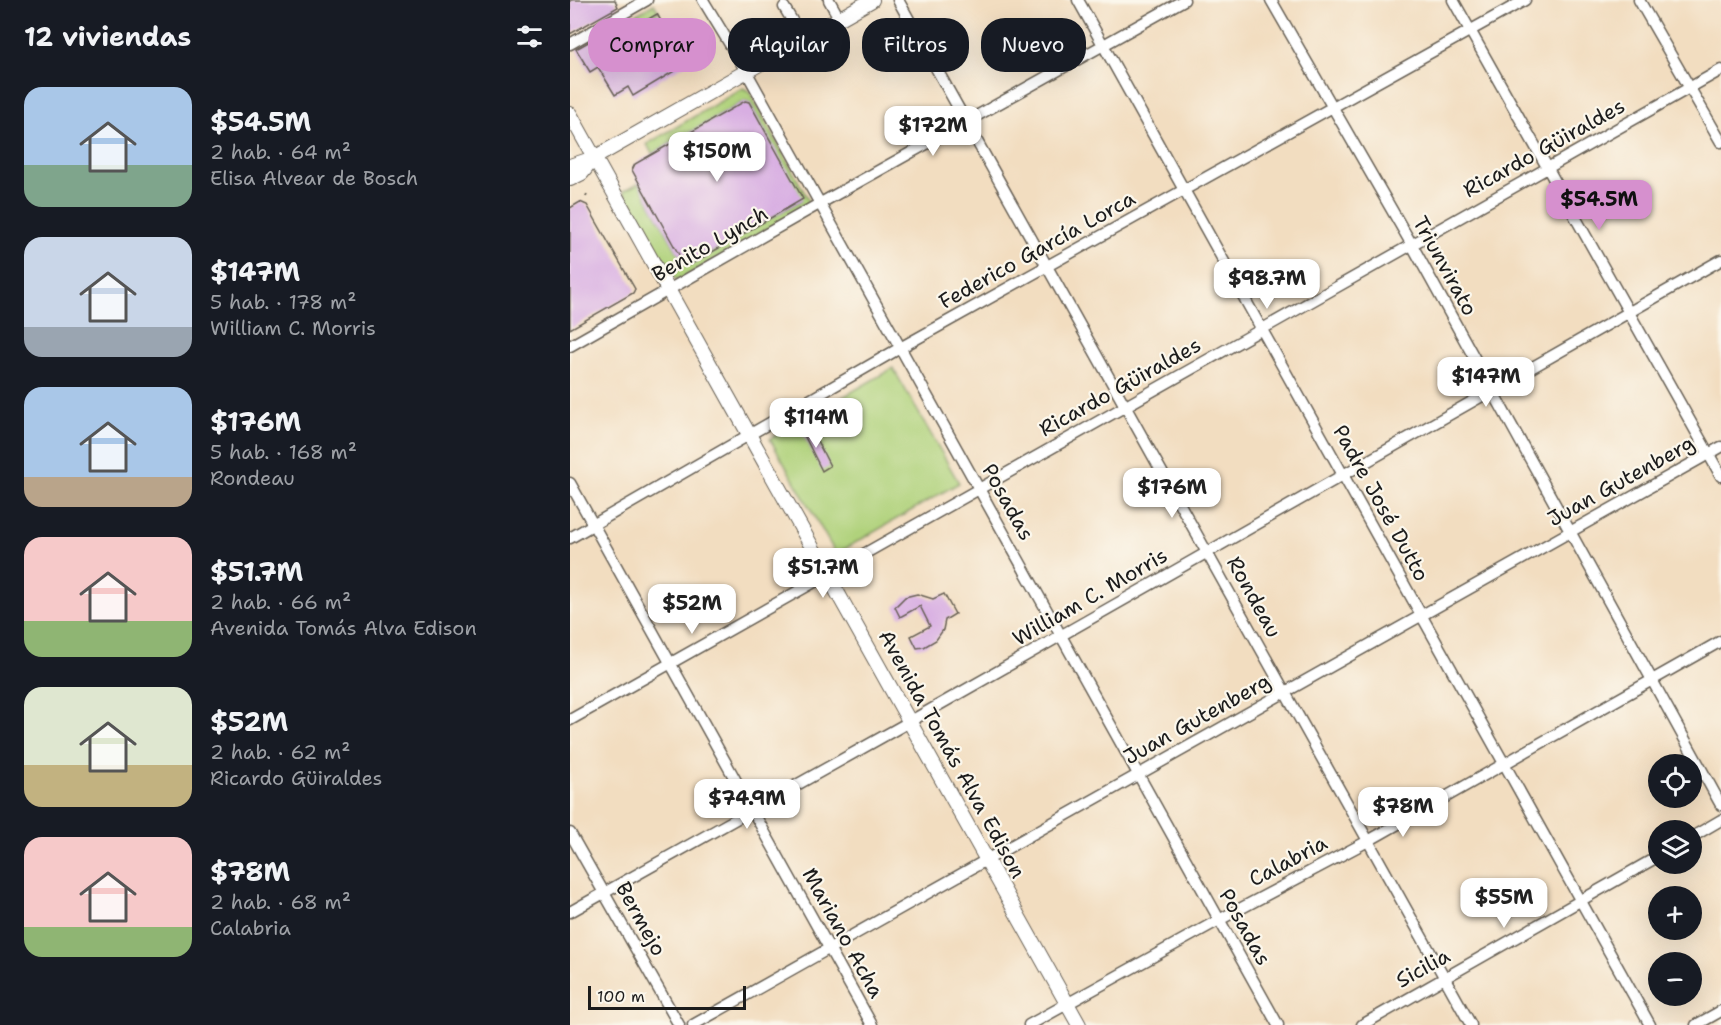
<!DOCTYPE html>
<html lang="es">
<meta charset="utf-8">
<style>
body{margin:0;font-family:"Shantell Sans",sans-serif;background:#20242c;color:#f1f3f6;height:100vh;display:flex;flex-direction:column;font-size:22px;white-space:nowrap}
*{box-sizing:border-box;margin:0}
p{font-size:20px;color:#9ea1a6}
.icon{flex:none;width:33px;height:33px;fill:none;stroke:currentColor;stroke-width:2;stroke-linecap:round;stroke-linejoin:round}
.map{position:relative;flex:1;overflow:hidden}
.sheet{display:flex;flex-direction:column;background:#171b24;width:570px}
.sheet>*{flex:none}
.top-card{position:absolute;left:18px;top:18px;width:570px;height:54px;display:flex;gap:12px}
.controls{position:absolute;left:1078px;top:754px;display:grid;gap:12px}
.controls a{display:grid;place-items:center;width:54px;height:54px;border-radius:50%;background:#171b24;box-shadow:0 6px 24px #0002;font-size:30px}
.scale{position:absolute;left:18px;bottom:15px;width:158px;box-sizing:border-box;padding-left:6px;border:3px solid #1c1c1c;border-top:0;font-size:16px;line-height:21px;white-space:nowrap;color:#1c1c1c;-webkit-text-stroke:4px #fbf7ec;paint-order:stroke}
.price{position:absolute;translate:-50% -51px;padding:0 14px;border-radius:12px;background:#fff;color:#222;font-size:20px;line-height:39px;filter:drop-shadow(0 2px 3px #0008)}
.price::after{content:'';position:absolute;left:50%;top:36px;width:18px;height:14px;margin-left:-9px;background:inherit;clip-path:polygon(0 0,100% 0,50% 100%)}
.price.on{background:#d690ce;color:#111}
ul{padding:0;list-style:none}
li{display:flex;align-items:center;gap:18px;height:150px;padding:0 24px}
li span{display:grid;place-items:center;flex:none;width:168px;height:120px;border-radius:18px;color:#555}
li>.icon{margin-inline-start:auto}
span .icon{width:72px;height:72px;fill:#fffc;stroke-width:1}
li b{font-size:26px}
h2{display:flex;justify-content:space-between;align-items:center;height:72px;padding:0 24px;font-size:26px}
.chip{padding:0 21px;border-radius:24px;background:#171b24;box-shadow:0 6px 24px #0002;font-size:21px;line-height:54px}
.chip.on{background:#d690ce;color:#111}
main{display:flex;flex:1;min-height:0}
.map>svg:first-child{display:block}
</style>
<main>
<section class="sheet">
<h2>12 viviendas<svg class="icon" aria-label="filters" viewBox="0 0 24 24"><path d="M4 7h16M4 17h16"/><circle cx="9" cy="7" r="2"/><circle cx="15" cy="17" r="2"/></svg></h2>
<ul>
<li><span style="background:linear-gradient(#a9c7e8 65%,#7fa58c 0)"><svg class="icon" aria-label="home" viewBox="0 0 24 24"><path d="M3 11l9-7 9 7M6 9v11h12V9"/></svg></span><div><b>$54.5M</b><p>2 hab. · 64 m²</p><p>Elisa Alvear de Bosch</p></div></li>
<li><span style="background:linear-gradient(#c9d6e8 75%,#9aa5b1 0)"><svg class="icon" aria-label="home" viewBox="0 0 24 24"><path d="M3 11l9-7 9 7M6 9v11h12V9"/></svg></span><div><b>$147M</b><p>5 hab. · 178 m²</p><p>William C. Morris</p></div></li>
<li><span style="background:linear-gradient(#a9c7e8 75%,#b9a48a 0)"><svg class="icon" aria-label="home" viewBox="0 0 24 24"><path d="M3 11l9-7 9 7M6 9v11h12V9"/></svg></span><div><b>$176M</b><p>5 hab. · 168 m²</p><p>Rondeau</p></div></li>
<li><span style="background:linear-gradient(#f6c9c9 70%,#8fb573 0)"><svg class="icon" aria-label="home" viewBox="0 0 24 24"><path d="M3 11l9-7 9 7M6 9v11h12V9"/></svg></span><div><b>$51.7M</b><p>2 hab. · 66 m²</p><p>Avenida Tomás Alva Edison</p></div></li>
<li><span style="background:linear-gradient(#dfe7d0 65%,#c2b280 0)"><svg class="icon" aria-label="home" viewBox="0 0 24 24"><path d="M3 11l9-7 9 7M6 9v11h12V9"/></svg></span><div><b>$52M</b><p>2 hab. · 62 m²</p><p>Ricardo Güiraldes</p></div></li>
<li><span style="background:linear-gradient(#f6c9c9 75%,#8fb573 0)"><svg class="icon" aria-label="home" viewBox="0 0 24 24"><path d="M3 11l9-7 9 7M6 9v11h12V9"/></svg></span><div><b>$78M</b><p>2 hab. · 68 m²</p><p>Calabria</p></div></li>
</ul>
</section>
<div class="map">
<svg width="1151" height="1025" viewBox="0 0 1151 1025">
<rect width="100%" height="100%" fill="#fbf7ec"/>
<filter id="ink" filterUnits="userSpaceOnUse"><feTurbulence type="fractalNoise" baseFrequency=".0167" numOctaves="2"/><feDisplacementMap in="SourceGraphic" scale="12" xChannelSelector="R" yChannelSelector="G"/><feConvolveMatrix kernelMatrix="1 2 1 2 8 2 1 2 1" color-interpolation-filters="sRGB"/></filter>
<filter id="wash" filterUnits="userSpaceOnUse"><feTurbulence type="fractalNoise" baseFrequency=".008" numOctaves="4" result="noise"/><feDisplacementMap in="SourceGraphic" scale="24" xChannelSelector="R" yChannelSelector="G"/><feGaussianBlur stdDeviation="1.35" result="paint"/><feColorMatrix in="noise" values="0 0 0 0 0 0 0 0 0 0 0 0 0 0 0 0 0 1.4 0 .05"/><feComposite in="paint" operator="in"/></filter>
<g filter="url(#wash)">
<rect width="100%" height="100%" fill="#f2ddc0"/>
<path fill="#b0d27b" stroke="#66774c" stroke-width="1.5" d="M84,4L89,12L41,41L36,32Z
M173,88L179,91L239,201L238,205L109,280L104,278L53,191L69,183L113,262L120,265L232,200L179,102L175,101L82,154L77,144Z
M323,368L389,483L266,554L200,439Z"/>
<g id="blocks">
<path fill="#d8aee2" d="M0,0H45L48,7L0,34Z
M87,14L116,64L63,96L58,87L45,95L28,67L20,72L6,49L36,32L41,41Z
M175,101L179,102L233,199L120,265L113,262L62,170L65,164Z
M10,202L17,205L65,289L63,293L0,329V208Z
M240,427L260,466L252,471L232,431Z
M347,594L363,599L374,594L385,614L375,620L373,630L366,640L354,647L347,648L341,636L360,626L350,606L330,617L325,607L335,597Z"/>
</g>
</g>
<g filter="url(#ink)">
<use href="#blocks" fill-opacity="0" stroke="#676055" stroke-width="1.5"/>
<g fill="none" stroke-linecap="round" stroke-linejoin="round">
<defs>
<path id="minor" d="M133,0L176,71L708,1025
M259,0L269,18
M328,0L901,1025
M508,0L1080,1025
M701,0L842,245L1151,805
M883,0L1151,476
M1069,0L1151,142
M214,7L233,39
M0,44L77,0
M0,346L249,204L614,0
M0,483L302,1025
M0,538L330,348L955,0
M0,720L1151,70
M0,833L109,1025
M1122,837L1151,820
M0,912L339,722L1151,260
M123,1025L1151,447
M459,1025L649,920L798,841L1151,641
M792,1025L1089,856
M1126,1025L1151,1011"/>
<path id="major" d="M0,114L509,1025
M0,166L24,158L302,0
M0,179L12,173L24,158"/>
</defs>
<use href="#minor" stroke="#676055" stroke-width="13"/>
<use href="#major" stroke="#676055" stroke-width="16"/>
<path stroke="#676055" stroke-width="2" stroke-dasharray="4.5 4.5" stroke-linecap="butt" d="M16,197L17,194"/>
<use href="#minor" stroke="#fff" stroke-width="10"/>
<use href="#major" stroke="#fff" stroke-width="14"/>
</g>
</g>
<g text-anchor="middle" stroke-width="4.5" stroke-linejoin="round" paint-order="stroke">
<g font-size="21" fill="#1c1c1c" stroke="#fbf7ec">
<text transform="translate(974 148) rotate(-29)" y="7">Ricardo Güiraldes</text>
<text transform="translate(140 244) rotate(-30)" y="7">Benito Lynch</text>
<text transform="translate(467 250) rotate(-29)" y="7">Federico García Lorca</text>
<text transform="translate(875 266) rotate(61)" y="7">Triunvirato</text>
<text transform="translate(550 387) rotate(-29)" y="7">Ricardo Güiraldes</text>
<text transform="translate(1051 481) rotate(-29)" y="7">Juan Gutenberg</text>
<text transform="translate(438 502) rotate(61)" y="7">Posadas</text>
<text transform="translate(811 503) rotate(61)" y="7">Padre José Dutto</text>
<text transform="translate(520 597) rotate(-30)" y="7">William C. Morris</text>
<text transform="translate(684 597) rotate(61)" y="7">Rondeau</text>
<text transform="translate(627 719) rotate(-29)" y="7">Juan Gutenberg</text>
<text transform="translate(382 754) rotate(61)" y="7">Avenida Tomás Alva Edison</text>
<text transform="translate(718 861) rotate(-28)" y="7">Calabria</text>
<text transform="translate(71 919) rotate(61)" y="7">Bermejo</text>
<text transform="translate(675 927) rotate(61)" y="7">Posadas</text>
<text transform="translate(273 933) rotate(61)" y="7">Mariano Acha</text>
<text transform="translate(853 968) rotate(-29)" y="7">Sicilia</text>
</g>
</g>
</svg>
<div class="controls">
<a><svg class="icon" aria-label="locate" viewBox="0 0 24 24"><circle cx="12" cy="12" r="6"/><path d="M12 2v4M12 18v4M2 12h4M18 12h4"/></svg></a>
<a><svg class="icon" aria-label="layers" viewBox="0 0 24 24"><path d="M12 4l9 5-9 5-9-5zM3 14l9 5 9-5"/></svg></a>
<a>+</a>
<a>−</a>
</div>
<div class="scale">100 m</div>
<b class="price" style="left:363px;top:157px">$172M</b>
<b class="price" style="left:147px;top:183px">$150M</b>
<b class="price on" style="left:1029px;top:231px">$54.5M</b>
<b class="price" style="left:697px;top:310px">$98.7M</b>
<b class="price" style="left:916px;top:408px">$147M</b>
<b class="price" style="left:246px;top:449px">$114M</b>
<b class="price" style="left:602px;top:519px">$176M</b>
<b class="price" style="left:253px;top:599px">$51.7M</b>
<b class="price" style="left:122px;top:635px">$52M</b>
<b class="price" style="left:177px;top:830px">$74.9M</b>
<b class="price" style="left:833px;top:838px">$78M</b>
<b class="price" style="left:934px;top:929px">$55M</b>
<div class="top-card">
<a class="chip on">Comprar</a>
<a class="chip">Alquilar</a>
<a class="chip">Filtros</a>
<a class="chip">Nuevo</a>
</div>
</div>
</main>
